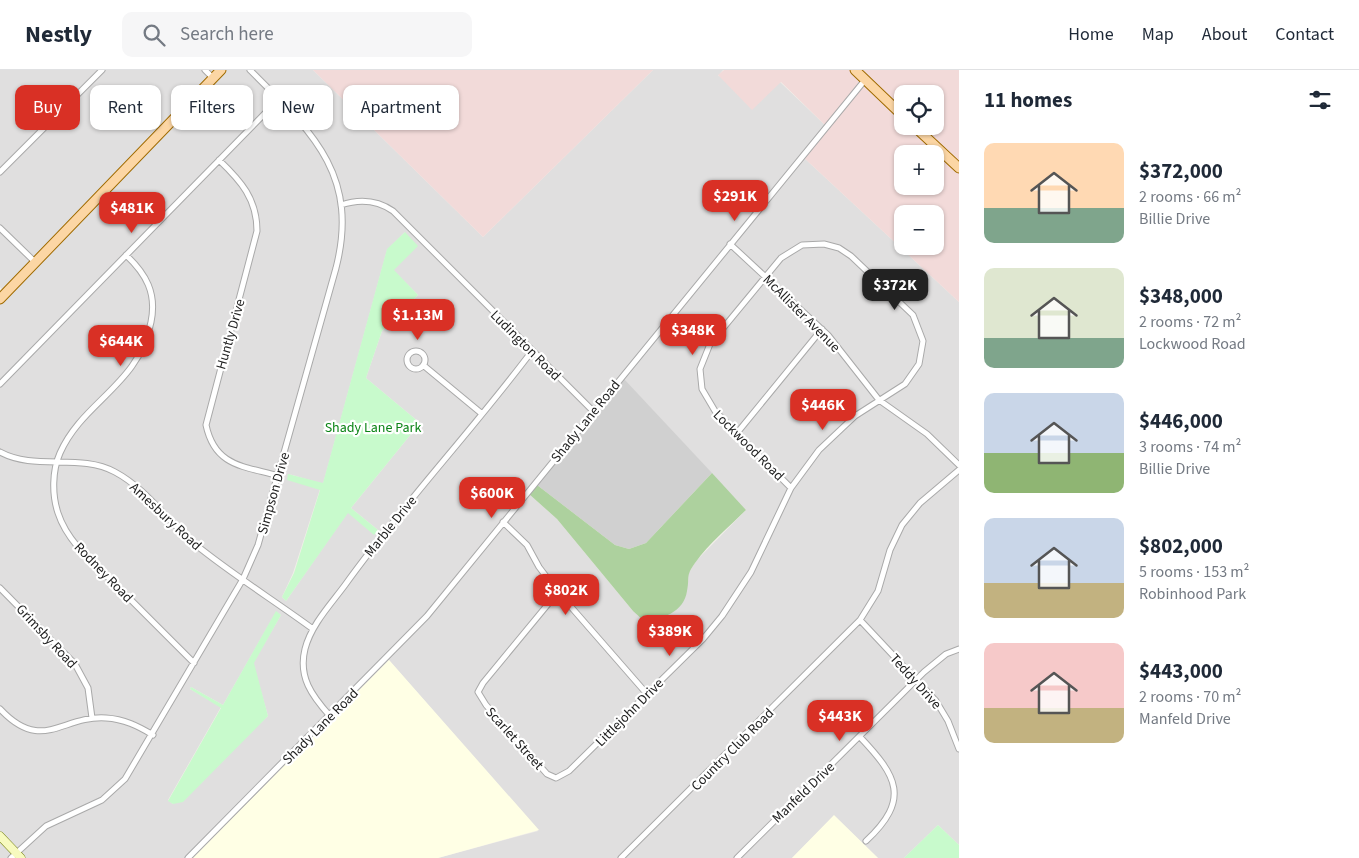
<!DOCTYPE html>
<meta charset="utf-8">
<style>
body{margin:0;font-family:"Source Sans 3",sans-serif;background:#f6f6f7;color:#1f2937;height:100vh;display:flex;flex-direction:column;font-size:19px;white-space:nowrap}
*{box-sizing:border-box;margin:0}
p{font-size:16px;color:#747a83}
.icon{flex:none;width:28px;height:28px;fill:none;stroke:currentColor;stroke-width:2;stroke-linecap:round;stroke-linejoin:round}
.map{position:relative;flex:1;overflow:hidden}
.details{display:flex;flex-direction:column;background:#fff;width:400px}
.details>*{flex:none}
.guide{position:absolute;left:15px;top:15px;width:475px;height:45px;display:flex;gap:10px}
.tools{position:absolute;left:894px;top:15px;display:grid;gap:10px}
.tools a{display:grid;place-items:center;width:50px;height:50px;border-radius:10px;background:#fff;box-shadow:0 1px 4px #0004;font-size:25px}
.price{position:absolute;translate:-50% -42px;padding:0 11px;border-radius:10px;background:#d93025;color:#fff;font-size:16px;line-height:32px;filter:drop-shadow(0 1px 2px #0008)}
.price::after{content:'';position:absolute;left:50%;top:30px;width:15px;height:11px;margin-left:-8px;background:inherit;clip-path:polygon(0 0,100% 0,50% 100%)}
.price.on{background:#222;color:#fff}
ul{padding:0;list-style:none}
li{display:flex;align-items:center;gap:15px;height:125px;padding:0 25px}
li span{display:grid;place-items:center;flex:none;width:140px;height:100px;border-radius:10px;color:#555}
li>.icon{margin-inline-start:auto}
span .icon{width:60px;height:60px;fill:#fffc;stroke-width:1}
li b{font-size:21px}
h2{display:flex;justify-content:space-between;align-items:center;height:60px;padding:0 25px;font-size:21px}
.pill{padding:0 18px;border-radius:10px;background:#fff;box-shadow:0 1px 4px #0004;font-size:18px;line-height:45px}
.pill.on{background:#d93025;color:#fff}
header{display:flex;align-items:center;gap:30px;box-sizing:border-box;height:70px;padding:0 25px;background:#fff;border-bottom:1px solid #e0e1e3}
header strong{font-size:24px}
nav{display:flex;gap:28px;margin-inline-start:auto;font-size:18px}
.search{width:350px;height:45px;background:#f6f6f7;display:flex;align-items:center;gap:12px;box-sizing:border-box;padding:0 18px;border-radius:10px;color:#747a83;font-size:19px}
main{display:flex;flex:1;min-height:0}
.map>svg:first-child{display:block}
</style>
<header>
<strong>Nestly</strong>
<div class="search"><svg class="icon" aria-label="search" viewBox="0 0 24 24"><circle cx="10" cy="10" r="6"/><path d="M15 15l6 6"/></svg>Search here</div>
<nav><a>Home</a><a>Map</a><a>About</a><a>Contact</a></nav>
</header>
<main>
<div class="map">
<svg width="959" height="788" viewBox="0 0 959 788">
<rect width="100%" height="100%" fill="#f2efe9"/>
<path fill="#e0dfdf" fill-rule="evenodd" d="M0,0H313L483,167L653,0H723L718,6L780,12L827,57L802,86L959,232V775L938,755L904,788H878L834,746L792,788H438L538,761L389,590L193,788H0V229L5,223L0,217ZM405,162L393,200L418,225L382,261L366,308L420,353L351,438L378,460L374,464L348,442L286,531L282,527L293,503L320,419L289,404L323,414L387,180ZM623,309L746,440L696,491L687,506L633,541L557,449L529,424ZM276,542L281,545L253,593L268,646L173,734L168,730L221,637L190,619L191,617L223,635Z"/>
<path fill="#f2dad9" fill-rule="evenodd" d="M313,0H653L483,167Z
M724,0H959V232L802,86L827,57L781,12L752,40L718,5ZM902,24H935V56H902ZM902,84H935V116H902ZM902,144H935V176H902Z"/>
<path fill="#ffffe5" d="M389,590L539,760L438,788H193Z
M834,745L878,788H792Z"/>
<path fill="#d0d0d0" d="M624,309L712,403L646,473L629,479L615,475L537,415Z"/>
<path fill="#add19e" d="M712,403L746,440C729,457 709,473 695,493C685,507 690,507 687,521C684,542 662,550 643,550L633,541L557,449L529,424L537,415L615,475L629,479L646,473Z"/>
<path fill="#c8facc" d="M405,162L418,176L394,200L418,225L382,261L366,308L420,353L351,438L378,460L374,465L348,443L286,531L282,527L294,503L320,420L287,410L288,404L323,413L387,179Z
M276,541L281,545L254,593L268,646L183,732L173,734L168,731L221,638L190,619L191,617L223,635Z
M938,755L959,775V788H904Z"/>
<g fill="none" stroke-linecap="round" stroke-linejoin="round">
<defs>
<path id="street" d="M205,0L213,8
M219,90C241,111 257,129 257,161L206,355C215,397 244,396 279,406
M0,102L102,0
M341,135C359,129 377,130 393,141L593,341
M0,158L35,192
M730,174L828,265L879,330L927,364L959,395
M126,185C146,204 157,223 151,252C139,315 83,331 60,383C52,401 52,425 58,443C68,474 97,496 119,518C144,543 169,568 194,593
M407 290a9 9 0 1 1 18 0a9 9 0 1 1-18 0Z
M423,295L481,343
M0,314L279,29
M737,363L822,259
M0,382C35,401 80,383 115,402C147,419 168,452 196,475C233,505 275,531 313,559
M503,452L527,475L539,497L558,522L647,624
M0,518L75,594L88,618L92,648
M558,522L483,613L478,622L486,635L547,704L556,708L569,701L703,569L722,546L751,502L791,418L819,380L855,346L905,314L919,294L923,271L913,245L851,186L839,178L824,174L802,175L781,188L710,274L700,299L702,319L715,341L791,418
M860,550L936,631L948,651L959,679
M0,639C42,684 62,645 106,648C124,649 138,656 153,665
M330,646C312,626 298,607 305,579C311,555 331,534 345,515C403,434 472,361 532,281
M860,667C897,706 911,729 866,771
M11,788L46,756L102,730L125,709L243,509L258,475L336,198C360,104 311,61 250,0
M188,788L427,546L865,10
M621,788L860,550L878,521L890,480L902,455L920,433L959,400
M737,788L924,602L946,584L959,579"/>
<path id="secondary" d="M0,766L21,788"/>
<path id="primary" d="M855,0L902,45
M914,56L959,98
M0,229L221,0"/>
</defs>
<use href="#street" stroke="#a9a9a9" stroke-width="7"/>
<use href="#secondary" stroke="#707d05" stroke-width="9"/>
<use href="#primary" stroke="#a06b00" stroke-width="11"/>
<use href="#street" stroke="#fff" stroke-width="5"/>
<use href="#secondary" stroke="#f7fabf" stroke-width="8"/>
<use href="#primary" stroke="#fcd6a4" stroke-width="9"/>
</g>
<g text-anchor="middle" stroke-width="4.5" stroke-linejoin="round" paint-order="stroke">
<g font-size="14" fill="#222" stroke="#fff">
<text transform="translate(802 243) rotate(45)" y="5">McAllister Avenue</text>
<text transform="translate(230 264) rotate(-74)" y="5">Huntly Drive</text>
<text transform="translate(526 275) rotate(45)" y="5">Ludington Road</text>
<text transform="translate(585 351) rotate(-51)" y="5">Shady Lane Road</text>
<text transform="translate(749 375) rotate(45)" y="5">Lockwood Road</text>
<text transform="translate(273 423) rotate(-74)" y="5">Simpson Drive</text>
<text transform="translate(166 446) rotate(43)" y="5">Amesbury Road</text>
<text transform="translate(390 456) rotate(-51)" y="5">Marble Drive</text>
<text transform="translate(104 502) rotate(46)" y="5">Rodney Road</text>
<text transform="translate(47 566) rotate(47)" y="5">Grimsby Road</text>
<text transform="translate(916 611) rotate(48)" y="5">Teddy Drive</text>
<text transform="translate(629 642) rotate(-45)" y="5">Littlejohn Drive</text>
<text transform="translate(320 656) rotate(-45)" y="5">Shady Lane Road</text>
<text transform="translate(515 668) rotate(48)" y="5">Scarlet Street</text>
<text transform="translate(732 679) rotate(-45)" y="5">Country Club Road</text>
<text transform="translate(803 722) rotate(-44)" y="5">Manfeld Drive</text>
</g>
<g font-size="14" fill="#0c8416" stroke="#fff">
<text x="373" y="362">Shady Lane Park</text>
</g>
</g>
</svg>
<div class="tools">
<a><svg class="icon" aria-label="locate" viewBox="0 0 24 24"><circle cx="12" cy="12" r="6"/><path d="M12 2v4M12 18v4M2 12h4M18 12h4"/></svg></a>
<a>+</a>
<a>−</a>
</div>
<b class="price" style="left:735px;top:152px">$291K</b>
<b class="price" style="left:132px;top:164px">$481K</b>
<b class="price on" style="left:895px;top:241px">$372K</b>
<b class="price" style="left:418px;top:271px">$1.13M</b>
<b class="price" style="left:693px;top:286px">$348K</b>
<b class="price" style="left:121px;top:297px">$644K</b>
<b class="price" style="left:823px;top:361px">$446K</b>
<b class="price" style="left:492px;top:449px">$600K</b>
<b class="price" style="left:566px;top:546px">$802K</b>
<b class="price" style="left:670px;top:587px">$389K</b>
<b class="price" style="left:840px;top:672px">$443K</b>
<div class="guide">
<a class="pill on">Buy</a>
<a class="pill">Rent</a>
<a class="pill">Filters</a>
<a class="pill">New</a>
<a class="pill">Apartment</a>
</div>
</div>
<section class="details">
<h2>11 homes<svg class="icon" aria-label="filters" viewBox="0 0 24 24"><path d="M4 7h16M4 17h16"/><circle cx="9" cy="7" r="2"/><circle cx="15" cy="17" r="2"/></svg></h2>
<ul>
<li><span style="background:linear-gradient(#ffd9b3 65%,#7fa58c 0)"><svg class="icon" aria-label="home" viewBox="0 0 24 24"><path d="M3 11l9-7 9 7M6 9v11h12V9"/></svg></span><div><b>$372,000</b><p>2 rooms · 66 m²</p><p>Billie Drive</p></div></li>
<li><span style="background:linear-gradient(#dfe7d0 70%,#7fa58c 0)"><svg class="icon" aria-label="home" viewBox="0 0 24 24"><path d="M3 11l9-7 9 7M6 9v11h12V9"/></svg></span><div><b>$348,000</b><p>2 rooms · 72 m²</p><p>Lockwood Road</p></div></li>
<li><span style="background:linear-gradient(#c9d6e8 60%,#8fb573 0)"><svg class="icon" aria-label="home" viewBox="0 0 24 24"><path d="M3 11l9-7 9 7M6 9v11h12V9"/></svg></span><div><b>$446,000</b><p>3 rooms · 74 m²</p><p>Billie Drive</p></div></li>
<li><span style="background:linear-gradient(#c9d6e8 65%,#c2b280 0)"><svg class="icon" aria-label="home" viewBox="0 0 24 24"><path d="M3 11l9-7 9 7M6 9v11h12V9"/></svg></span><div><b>$802,000</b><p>5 rooms · 153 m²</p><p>Robinhood Park</p></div></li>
<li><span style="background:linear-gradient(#f6c9c9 65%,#c2b280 0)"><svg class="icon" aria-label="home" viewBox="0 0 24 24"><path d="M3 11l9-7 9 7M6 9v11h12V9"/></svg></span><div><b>$443,000</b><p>2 rooms · 70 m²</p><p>Manfeld Drive</p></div></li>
</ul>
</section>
</main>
